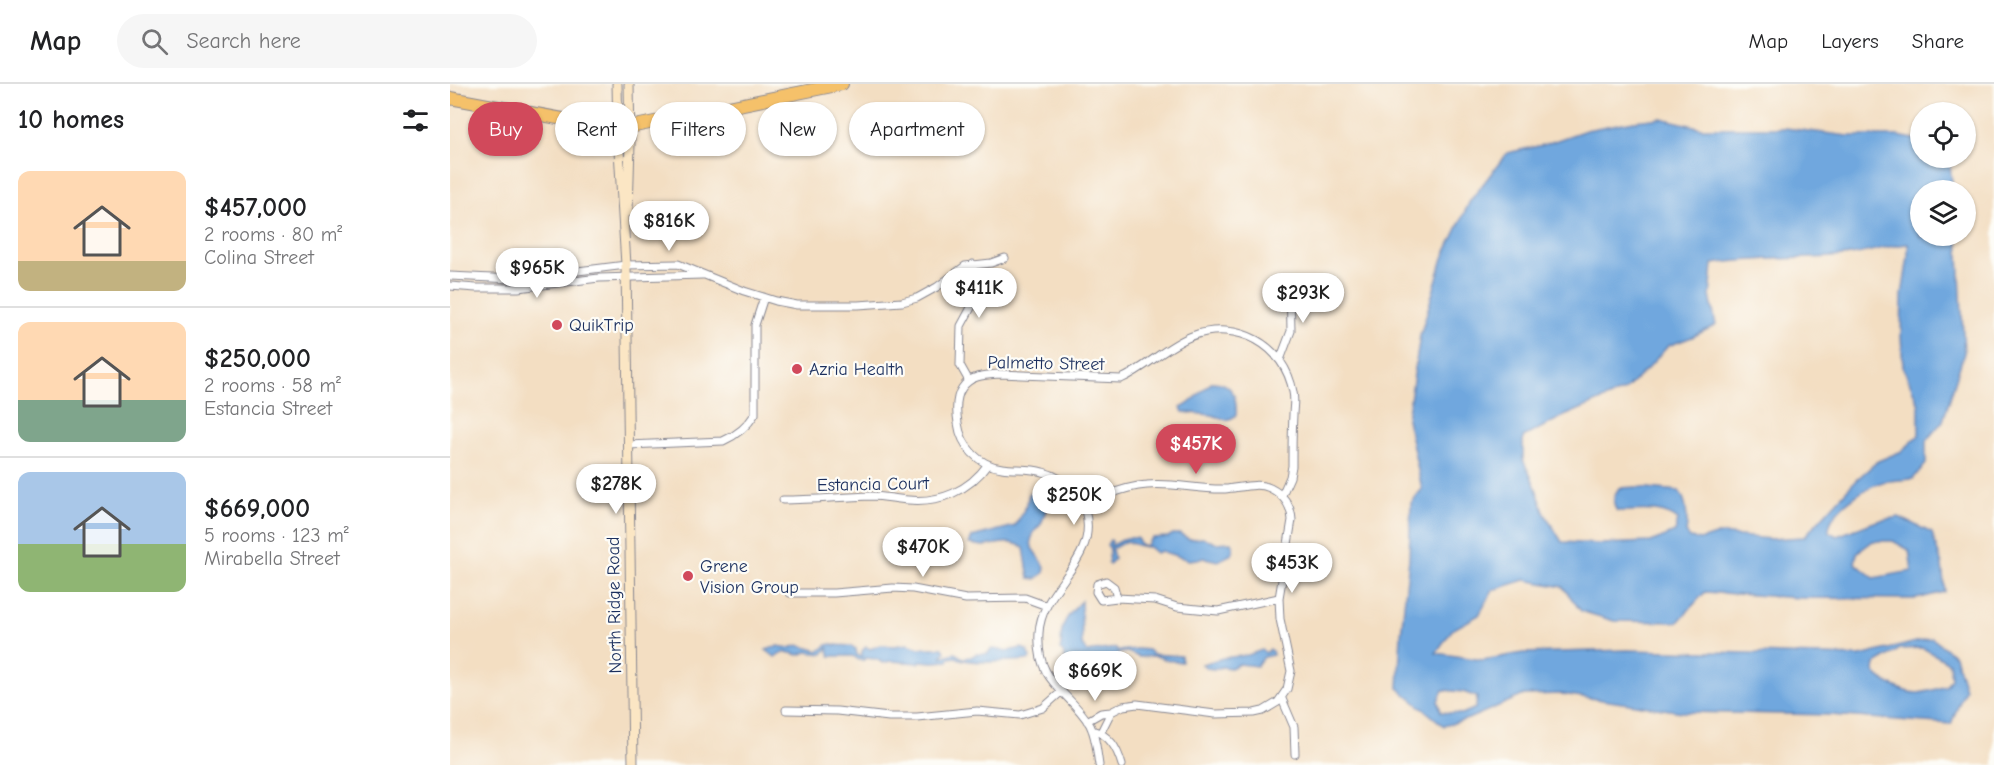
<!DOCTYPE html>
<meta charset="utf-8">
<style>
body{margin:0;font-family:"Comic Neue",sans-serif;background:#f6f6f6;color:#202124;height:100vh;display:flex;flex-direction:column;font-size:22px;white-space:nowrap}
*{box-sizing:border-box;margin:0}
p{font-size:20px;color:#757577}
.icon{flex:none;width:33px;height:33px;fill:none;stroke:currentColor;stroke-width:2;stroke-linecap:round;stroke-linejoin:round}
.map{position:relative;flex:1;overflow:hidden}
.side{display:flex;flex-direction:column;background:#fff;width:450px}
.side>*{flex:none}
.banner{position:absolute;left:18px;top:18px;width:570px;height:54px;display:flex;gap:12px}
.buttons{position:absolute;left:1460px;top:18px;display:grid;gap:12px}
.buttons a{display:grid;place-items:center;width:66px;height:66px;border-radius:50%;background:#fff;box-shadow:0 2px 4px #0004;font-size:30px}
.price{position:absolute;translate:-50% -51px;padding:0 14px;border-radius:21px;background:#fff;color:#222;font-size:20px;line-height:39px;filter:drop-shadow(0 2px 3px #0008)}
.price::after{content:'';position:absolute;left:50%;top:36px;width:18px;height:14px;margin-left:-9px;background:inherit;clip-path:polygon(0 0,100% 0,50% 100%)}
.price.on{background:#d1495b;color:#fff}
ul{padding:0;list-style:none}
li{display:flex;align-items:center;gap:18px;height:150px;padding:0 18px}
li+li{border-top:2px solid #e0e0e0}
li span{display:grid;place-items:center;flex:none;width:168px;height:120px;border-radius:12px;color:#555}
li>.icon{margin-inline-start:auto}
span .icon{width:72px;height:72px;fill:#fffc;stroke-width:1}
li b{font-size:26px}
h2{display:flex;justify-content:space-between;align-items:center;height:72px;padding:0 18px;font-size:26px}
.chip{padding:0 21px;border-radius:27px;background:#fff;box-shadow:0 2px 4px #0004;font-size:21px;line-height:54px}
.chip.on{background:#d1495b;color:#fff}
header{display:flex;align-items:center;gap:36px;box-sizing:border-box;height:84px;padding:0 30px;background:#fff;border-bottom:2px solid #e0e0e0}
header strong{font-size:28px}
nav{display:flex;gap:33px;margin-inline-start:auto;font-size:21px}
.search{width:420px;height:54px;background:#f6f6f6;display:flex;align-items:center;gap:15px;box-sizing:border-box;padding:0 21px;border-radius:33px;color:#757577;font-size:22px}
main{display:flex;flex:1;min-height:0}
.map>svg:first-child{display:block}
</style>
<header>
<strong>Map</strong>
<div class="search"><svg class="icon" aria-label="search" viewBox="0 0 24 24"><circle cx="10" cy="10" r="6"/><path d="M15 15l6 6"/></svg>Search here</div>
<nav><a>Map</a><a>Layers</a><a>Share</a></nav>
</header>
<main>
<section class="side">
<h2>10 homes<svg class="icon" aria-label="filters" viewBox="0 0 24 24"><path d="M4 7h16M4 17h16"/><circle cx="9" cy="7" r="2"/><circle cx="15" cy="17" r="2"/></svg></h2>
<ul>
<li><span style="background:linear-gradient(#ffd9b3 75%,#c2b280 0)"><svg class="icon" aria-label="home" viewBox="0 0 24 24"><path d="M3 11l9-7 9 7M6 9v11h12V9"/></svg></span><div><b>$457,000</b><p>2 rooms · 80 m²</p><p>Colina Street</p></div></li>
<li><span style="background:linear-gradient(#ffd9b3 65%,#7fa58c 0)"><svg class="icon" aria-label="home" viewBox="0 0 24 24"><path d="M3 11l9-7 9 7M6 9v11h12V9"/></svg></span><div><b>$250,000</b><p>2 rooms · 58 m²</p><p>Estancia Street</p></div></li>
<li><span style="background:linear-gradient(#a9c7e8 60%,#8fb573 0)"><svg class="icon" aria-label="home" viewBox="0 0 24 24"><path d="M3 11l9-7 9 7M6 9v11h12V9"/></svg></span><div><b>$669,000</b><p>5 rooms · 123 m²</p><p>Mirabella Street</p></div></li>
</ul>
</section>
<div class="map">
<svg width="1544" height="681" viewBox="0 0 1544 681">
<rect width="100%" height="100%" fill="#fdfcf7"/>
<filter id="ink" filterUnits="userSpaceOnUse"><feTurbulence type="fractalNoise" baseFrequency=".0167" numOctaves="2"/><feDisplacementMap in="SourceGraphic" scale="12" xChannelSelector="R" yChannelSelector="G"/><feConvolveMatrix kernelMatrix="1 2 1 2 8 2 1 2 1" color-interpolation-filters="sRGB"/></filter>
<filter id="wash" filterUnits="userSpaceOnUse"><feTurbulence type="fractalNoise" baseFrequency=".008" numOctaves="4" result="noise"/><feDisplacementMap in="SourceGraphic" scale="24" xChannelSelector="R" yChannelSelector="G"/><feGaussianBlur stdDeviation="1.35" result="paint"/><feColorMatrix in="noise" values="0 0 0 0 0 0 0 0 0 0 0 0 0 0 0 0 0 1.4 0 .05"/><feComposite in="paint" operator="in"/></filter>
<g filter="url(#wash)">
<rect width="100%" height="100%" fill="#f3dec2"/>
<path fill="#70a7de" stroke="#466b9e" stroke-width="1.5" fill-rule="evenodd" d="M1211,34L1252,44H1335L1398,52H1447L1470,56V74H1498L1499,75L1503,106H1470V152H1508L1514,269L1493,337L1476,357V380L1463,395C1453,396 1443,396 1433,398C1415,403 1377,428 1379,448L1387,452L1427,437L1449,433L1482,449L1492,481L1495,508L1466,515L1351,514L1255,508L1228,538L1164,537L1131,527L1113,503L1075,496L1043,506L1029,531L1002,546L986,569L1033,576L1073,569L1178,566L1410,572L1482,554L1505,572L1515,605L1501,640L1380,631L1233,628L1112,610L1074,611L1018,635L994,642L948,604L951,551L959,474L961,419L972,405L957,335L970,252L993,174L1020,117L1057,69L1093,61L1136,46L1184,37ZM1458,160V173L1452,211L1451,252L1453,283L1469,321V351L1452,367L1428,377L1406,396L1354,453L1320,455L1268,450L1250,456L1240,454L1236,449C1238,437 1237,416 1229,407L1187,403L1169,404C1164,411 1161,419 1167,427C1187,428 1211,422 1228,436L1225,448L1201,458L1150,460L1112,458L1095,430L1084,399L1073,376V353L1112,333L1175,306L1199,283L1218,262L1242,253L1266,241L1260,212L1263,180C1306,173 1350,176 1393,172C1415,170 1435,162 1458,160ZM1423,457H1443L1459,466L1462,487L1424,494L1405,479L1407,469ZM1473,564L1499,579L1501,594L1496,602C1472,610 1463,613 1440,600C1433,597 1428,594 1424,588L1425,580L1450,565ZM993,606L1013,608L1027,613L1026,624L1012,630L991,628L988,617Z
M763,298C783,298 787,314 786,331L782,334L776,336L762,331L733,328L731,324C746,318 750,306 763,298Z
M586,407L594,410L598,421L591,440L584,448L581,456L582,464L595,483L594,489L586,495L579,494L574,464C561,455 549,460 535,462C530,462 524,460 519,460L522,453L565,442L576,422L579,410Z
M723,450H730L739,455L754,454L765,459L781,458L783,463L782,470L768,477L755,474L739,476L711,467L706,469L699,463C691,463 683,460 676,457L662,465L664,475L659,481L658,479L660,465L657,461L660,456L662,457L661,462L676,454H687L690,460L695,462L702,454L718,453Z
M631,517L632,561L637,568L666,564L667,567L687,565L698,566L703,570L731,572L732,578L717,576L706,572L689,573L677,568L670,569L661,576L643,581L638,585L633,596L630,595C624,582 616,586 613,568L610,566C613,558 610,555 612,547C613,536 624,525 631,517Z
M382,560C391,564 397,558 406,565L407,571L412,573V567L416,563L420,565L430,561L444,562L458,560L469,564H493L495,568L491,573L505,569L513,574L521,573L526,570H537L542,565L558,567L572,564L578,567L580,574L579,576C561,577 520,581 506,573L499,574L498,577L483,578L470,577L469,579L441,577L433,579L426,575L415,574L414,576H409L403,572H380L378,566L379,564H377L373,570L357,568L349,571L336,568L325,573L316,566L328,562L340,564L348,561L369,567L377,561Z
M820,565L822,567L823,571L814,573L807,582L789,580L781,584L772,583L764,585L756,584L752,580L773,574L798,571L812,566L816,569Z"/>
</g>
<g filter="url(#ink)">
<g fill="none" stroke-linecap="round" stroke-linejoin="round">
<defs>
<path id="minor" d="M0,192L63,195L176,181L228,180L294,207L326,217L347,221H408L452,218L467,214L487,203L515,182L541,179L555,174
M0,202L26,204H68L149,194L252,191
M830,276L841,247L840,198
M519,297L510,281L511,242L524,218L523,180
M178,361L273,357C287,351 297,343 305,330V241L314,213
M629,412L651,407L657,411L652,415L635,426
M333,416C362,416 391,413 421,412C433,412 445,415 458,416C490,419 519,407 538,380
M340,509H384L443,504L463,505L516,515L575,514L597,522
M667,514L651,516L646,508L647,500L656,497L664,503L667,514L705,516L727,523L768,527L829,514
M832,615L844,643L845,670
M336,626L387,627L439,633H467L527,627L570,631L593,624L611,608
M637,637L651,629L661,628L673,622L687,620L765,630L804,629L813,627L828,618L837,605L841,587L830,535L829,514L842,436C841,421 834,411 820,404C807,398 789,404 775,405C749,406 722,398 697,401C682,402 670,406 657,411
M642,646C660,651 667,664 672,681
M651,648L661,628
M649,681C647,669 646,652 640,641C618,605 586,600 589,549C591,502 650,478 635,426C633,418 628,412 623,406C615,397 605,391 593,388C580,384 565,386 552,384C528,381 511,362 508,339C506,327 505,314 512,304C521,291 535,291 549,290L671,295C696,284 716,262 742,252C787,235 835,261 843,308C845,316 843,324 843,331C842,348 842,365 842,382L840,393L832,411"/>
<path id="secondary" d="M167,0L168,50L176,181L183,681
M178,128L180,59L179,0"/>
<path id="motorway" d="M0,14L156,43H180L392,0"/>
</defs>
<use href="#minor" stroke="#878690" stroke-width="9"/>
<use href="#secondary" stroke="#878690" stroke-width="11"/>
<use href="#motorway" stroke="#878690" stroke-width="14"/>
<use href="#minor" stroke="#fff" stroke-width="7"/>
<use href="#secondary" stroke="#fbe6c4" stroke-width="9"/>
<use href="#motorway" stroke="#f5c16b" stroke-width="12"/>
</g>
</g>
<g fill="#d1495b" stroke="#fdfcf7" stroke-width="2">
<circle cx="107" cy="241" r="6"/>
<circle cx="347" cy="285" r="6"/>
<circle cx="238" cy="492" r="6"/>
</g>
<g text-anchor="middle" stroke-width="4.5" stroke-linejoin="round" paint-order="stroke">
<g font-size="18" fill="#1b2f5e" stroke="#fdfcf7" text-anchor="start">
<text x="119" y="247">QuikTrip</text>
<text x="359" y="291">Azria Health</text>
<text x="250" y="488">Grene<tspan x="250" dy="21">Vision Group</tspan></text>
</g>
<g font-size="18" fill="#1b2f5e" stroke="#fdfcf7">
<text transform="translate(596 279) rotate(1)" y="6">Palmetto Street</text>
<text transform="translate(423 400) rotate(-1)" y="6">Estancia Court</text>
<text transform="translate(164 521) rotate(-91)" y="6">North Ridge Road</text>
</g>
</g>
</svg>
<div class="buttons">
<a><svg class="icon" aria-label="locate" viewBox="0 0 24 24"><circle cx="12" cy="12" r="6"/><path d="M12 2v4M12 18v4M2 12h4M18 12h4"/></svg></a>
<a><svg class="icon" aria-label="layers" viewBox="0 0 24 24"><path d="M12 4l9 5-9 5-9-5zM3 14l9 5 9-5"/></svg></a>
</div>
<b class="price" style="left:219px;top:168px">$816K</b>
<b class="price" style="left:87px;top:215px">$965K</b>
<b class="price" style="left:529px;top:235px">$411K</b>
<b class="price" style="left:853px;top:240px">$293K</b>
<b class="price on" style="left:746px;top:391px">$457K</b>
<b class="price" style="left:166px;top:431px">$278K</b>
<b class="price" style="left:624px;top:442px">$250K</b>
<b class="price" style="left:473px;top:494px">$470K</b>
<b class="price" style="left:842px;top:510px">$453K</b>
<b class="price" style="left:645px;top:618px">$669K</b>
<div class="banner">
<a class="chip on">Buy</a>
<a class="chip">Rent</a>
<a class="chip">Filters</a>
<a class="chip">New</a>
<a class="chip">Apartment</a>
</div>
</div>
</main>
